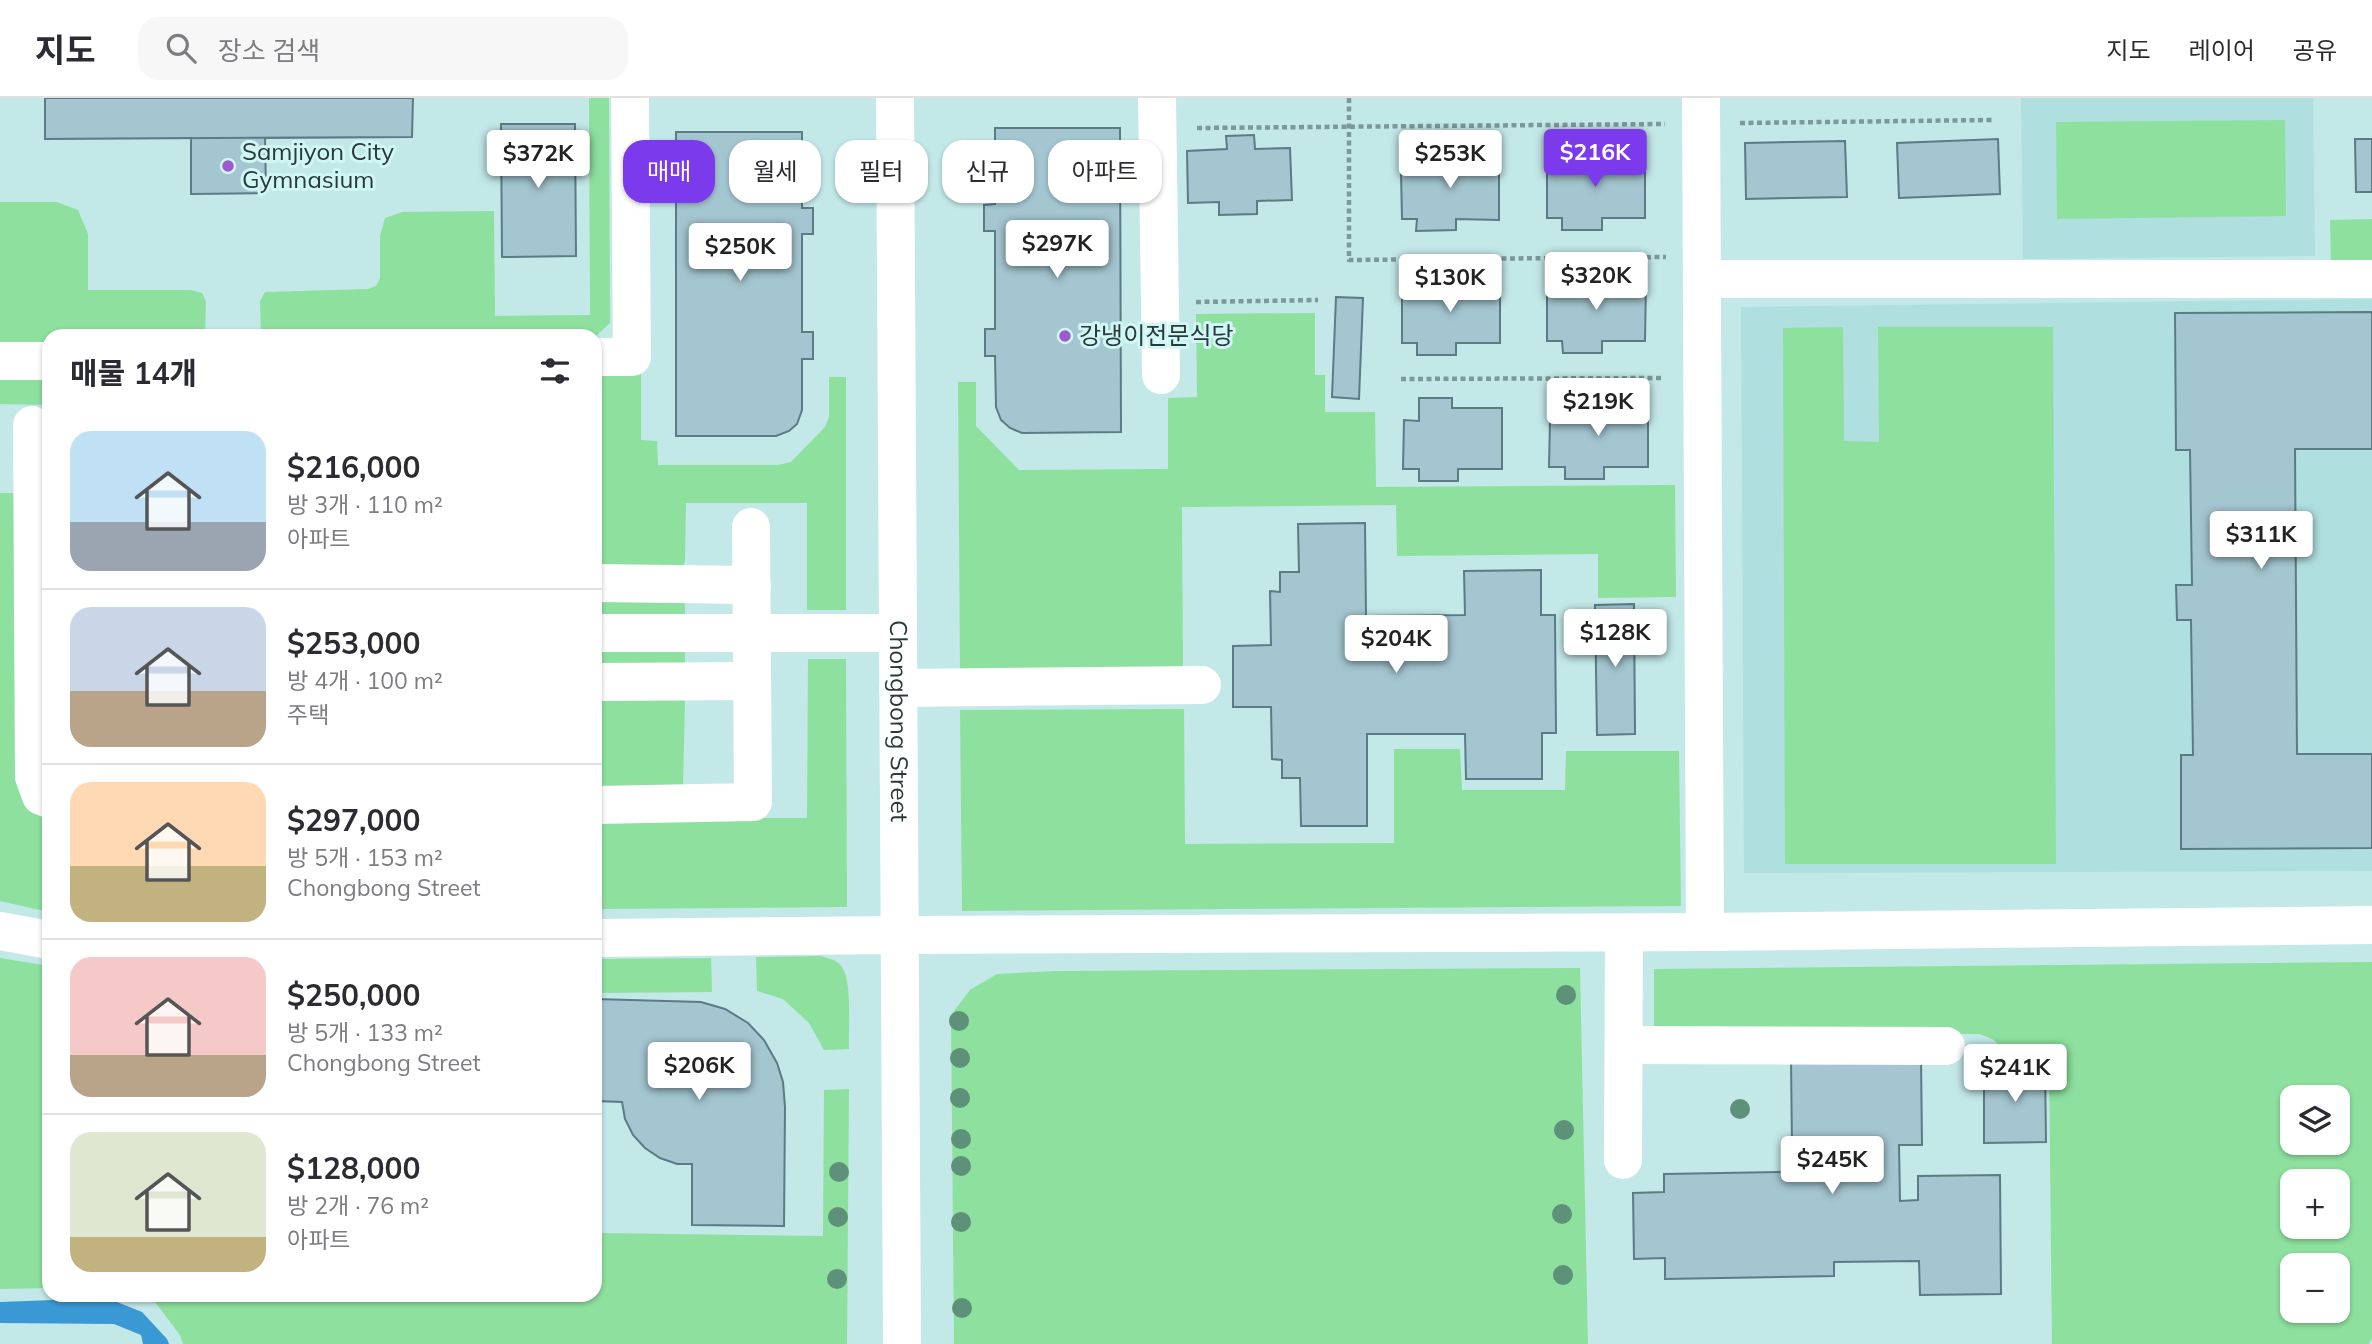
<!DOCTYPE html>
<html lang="ko">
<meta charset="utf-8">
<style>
body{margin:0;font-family:Mulish,"Noto Sans KR",sans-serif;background:#f7f7f7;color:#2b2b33;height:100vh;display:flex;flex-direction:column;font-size:26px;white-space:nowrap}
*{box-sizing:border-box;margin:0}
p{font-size:23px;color:#7c7c81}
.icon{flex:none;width:38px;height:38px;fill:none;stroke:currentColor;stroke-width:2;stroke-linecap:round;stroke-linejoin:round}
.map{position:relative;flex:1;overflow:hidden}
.panel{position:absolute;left:42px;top:231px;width:560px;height:973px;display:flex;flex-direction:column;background:#fff;border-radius:21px;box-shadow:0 2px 5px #0004}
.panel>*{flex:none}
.banner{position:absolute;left:623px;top:42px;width:665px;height:63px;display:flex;gap:14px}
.tools{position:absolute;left:2280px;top:987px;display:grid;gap:14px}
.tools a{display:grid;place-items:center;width:70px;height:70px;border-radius:14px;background:#fff;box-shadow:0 2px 5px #0004;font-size:35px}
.price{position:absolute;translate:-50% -60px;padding:0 16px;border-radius:7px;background:#fff;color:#222;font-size:23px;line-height:46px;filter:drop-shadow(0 2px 4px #0008)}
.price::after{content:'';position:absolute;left:50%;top:42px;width:21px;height:16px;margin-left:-10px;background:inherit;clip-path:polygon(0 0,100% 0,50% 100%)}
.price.selected{background:#7c3aed;color:#fff}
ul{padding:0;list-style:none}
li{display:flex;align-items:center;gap:21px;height:175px;padding:0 28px}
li+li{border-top:2px solid #e1e1e2}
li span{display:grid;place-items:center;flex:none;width:196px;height:140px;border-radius:21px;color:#555}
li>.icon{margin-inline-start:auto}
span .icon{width:84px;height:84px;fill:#fffc;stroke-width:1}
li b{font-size:30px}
h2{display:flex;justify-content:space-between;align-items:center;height:84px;padding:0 28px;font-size:30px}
.tag{padding:0 24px;border-radius:21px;background:#fff;box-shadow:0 2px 5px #0004;font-size:24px;line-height:63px}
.tag.selected{background:#7c3aed;color:#fff}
header{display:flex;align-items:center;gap:42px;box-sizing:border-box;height:98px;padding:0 35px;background:#fff;border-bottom:2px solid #e1e1e2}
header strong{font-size:33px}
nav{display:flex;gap:38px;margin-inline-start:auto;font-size:24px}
.search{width:490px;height:63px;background:#f7f7f7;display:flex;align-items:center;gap:18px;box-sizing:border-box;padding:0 24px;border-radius:21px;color:#7c7c81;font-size:26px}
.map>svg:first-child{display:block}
</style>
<header>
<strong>지도</strong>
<div class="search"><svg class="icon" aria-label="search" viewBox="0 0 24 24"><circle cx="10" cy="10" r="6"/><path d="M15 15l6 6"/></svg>장소 검색</div>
<nav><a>지도</a><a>레이어</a><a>공유</a></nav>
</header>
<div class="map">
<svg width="2372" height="1246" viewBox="0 0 2372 1246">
<rect width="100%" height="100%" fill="#c3e8e8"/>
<path fill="#afdfde" d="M2021,0H2313L2315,158L2023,161Z
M2372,201V773L1744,775L1741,209Z"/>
<path fill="#8de09e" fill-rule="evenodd" d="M589,0H609L610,225L595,239L261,238L260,203L265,194L368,191L376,188L380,180V138L385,120L402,114L494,113L495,218L590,217Z
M2285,22L2286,118L2057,121L2056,24Z
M0,104H57L78,112L88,136V192H191L202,195L206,203L205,238H49V247H0Z
M2372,121V166L2331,167L2330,122Z
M1315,215V277H1325V314H1375L1376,389L1675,387L1676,499L1598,500V456L1397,458L1396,407L1182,409L1183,569L960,571L958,284H976V328L1019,372L1168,371V300L1197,299L1196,216Z
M1843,229L1844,343L1879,344L1878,229H2053L2056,766H1785L1783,230Z
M595,275H641V342L657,343L658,367H778L791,364L825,329L829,319V279H846V512H807V405H686L685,462L682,474L595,478Z
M0,280H49V343H45V307L0,306Z
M0,395H19L49,718V814L0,803Z
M595,499L685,500V520H595Z
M595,552H685V572L595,571Z
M808,561H846L847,809L595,811V720H807Z
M595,594L683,596L685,604L683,687L595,689Z
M1184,611L1185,746L1394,745V651H1460L1462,692H1565L1566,653H1679L1681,808L962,813L960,612Z
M821,858C829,861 836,861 841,868C853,881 848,932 849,951L824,952L809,925L783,901L757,893L756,859Z
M0,860L49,868V1190L0,1191Z
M711,860L712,894L595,895V861Z
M2372,864V1240L2369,1246H2052L2049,962H2002C2000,943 1996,942 1979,936L1654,934V871ZM2292,999H2338V1045H2292ZM2292,1083H2338V1129H2292ZM2292,1167H2338V1213H2292Z
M1580,870L1588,1246H954L951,917L970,892L997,876L1055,873Z
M849,991L847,1246H183L180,1237L155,1204L136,1197H595V1135L823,1138L824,992Z"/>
<path fill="#3a98d4" d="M80,1201L117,1204L142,1214L167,1241L169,1246H143L141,1237L114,1226L0,1225V1204Z"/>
<path fill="#a4c6d1" stroke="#5b7b85" stroke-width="2" d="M45,0H413L412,39L45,41Z
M45,0H413L412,39L265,40L266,95L191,96V40L45,41Z
M501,26H575L576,158L502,159Z
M995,30H1120L1121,334L1022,335L1010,330L1001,322L996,309L995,258H985V231H995V133H984V107L995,106Z
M676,34H802V110H813V136H802V234H813V261H802V312L797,326L789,333L776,338H676Z
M1254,37L1255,51L1290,50L1292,102L1257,103V116L1219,117V104L1188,105L1187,53L1227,51L1226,38Z
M1998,41L2000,96L1899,100L1897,45Z
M2355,41H2372V94H2356Z
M1845,43L1847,99L1746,101L1745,45Z
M1562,49H1595V59H1645V120H1602V132H1562V120H1547V71L1562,72Z
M1417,51H1450V60L1499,61V122L1456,121V132L1416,133L1417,121H1402L1401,73H1417Z
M1563,173H1596L1595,182L1646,183L1645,243H1602V255H1563L1562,243H1547V195H1562Z
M1417,174H1450V184H1500V245H1456V257H1417V245H1402V197H1417Z
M1336,199L1363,200L1359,301L1332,299Z
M2372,214V351H2295L2297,656H2372V750L2181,751V657H2193L2191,522H2177L2176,487H2192L2190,352H2176L2175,215Z
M1565,299H1598V308L1648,309V369H1604V381H1565V369H1549L1550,321H1565Z
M1419,300H1452V310H1502V371H1458V383H1419V371H1403L1404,322L1419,323Z
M1365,425L1366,518L1465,517L1464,473L1541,472V517H1555L1556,635H1542V681H1466L1465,636H1367V728H1301L1300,680H1282V662L1272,661L1271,609H1233V548L1271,547L1270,493L1280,494V474H1299L1298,426Z
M1634,506L1635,636L1597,637L1595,507Z
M595,901L701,904L725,911L748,925L764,942L777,965L783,984L785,1009L784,1128L692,1127V1066H677L660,1060L645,1050L633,1037L625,1021L622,1004L595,1003Z
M1921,960L1922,1047H1899L1900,1103L1918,1102V1078L2000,1077L2001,1196L1920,1197L1919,1163L1834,1164V1178L1665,1181V1160L1634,1161L1633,1095L1664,1094V1076L1832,1073V1048L1792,1049L1791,962Z
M2045,966L2046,1044L1984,1045V967Z"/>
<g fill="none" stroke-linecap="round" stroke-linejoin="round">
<path stroke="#7d9898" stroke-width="4.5" stroke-dasharray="5 3.5" stroke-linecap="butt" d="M1349,0V162L1666,159
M1740,25L1992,22
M1197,30L1665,26
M1196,204L1318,202
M1401,281L1663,280"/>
<g stroke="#fff" stroke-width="38">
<path id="s1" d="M895,0L902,1246"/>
<path d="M1157,0L1161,277"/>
<path d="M1701,0L1705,834"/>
<path d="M1702,181H2372"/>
<path d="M595,259H632L630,0"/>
<path d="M0,263H49"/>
<path d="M32,327L34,679L41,698L49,701"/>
<path d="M595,485L752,487"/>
<path d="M595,535H897"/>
<path d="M595,584L752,583"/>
<path d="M898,590L1202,587"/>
<path d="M595,707L753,704L751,429"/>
<path d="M0,833L49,842"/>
<path d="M595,840L900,837L1705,834L2372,827"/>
<path d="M1624,947L1946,948"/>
<path d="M1623,1062L1624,835"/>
</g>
</g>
<g fill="#5e917a">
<circle cx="1566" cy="897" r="10"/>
<circle cx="959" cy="923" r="10"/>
<circle cx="960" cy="960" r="10"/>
<circle cx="960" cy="1000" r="10"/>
<circle cx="1740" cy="1011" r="10"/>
<circle cx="1564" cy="1032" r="10"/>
<circle cx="961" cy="1041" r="10"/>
<circle cx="961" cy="1068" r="10"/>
<circle cx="839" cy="1074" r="10"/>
<circle cx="1562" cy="1116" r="10"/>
<circle cx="838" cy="1119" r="10"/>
<circle cx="961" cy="1124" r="10"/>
<circle cx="1563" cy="1177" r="10"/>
<circle cx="837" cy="1181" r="10"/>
<circle cx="962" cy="1210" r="10"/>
</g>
<g fill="#9e5ace" stroke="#d0f6f5" stroke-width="2.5">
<circle cx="228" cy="68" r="7"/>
<circle cx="1065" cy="238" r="7"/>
</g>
<g text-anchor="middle" stroke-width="6" stroke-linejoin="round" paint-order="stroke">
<g font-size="24" fill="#2a3939" stroke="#d0f6f5" text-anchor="start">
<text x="242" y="62">Samjiyon City<tspan x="242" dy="28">Gymnasium</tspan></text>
<text x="1079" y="246">강냉이전문식당</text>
</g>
<g font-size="24" fill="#2a3939" stroke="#d0f6f5">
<text dy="8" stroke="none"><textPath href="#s1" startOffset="623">Chongbong Street</textPath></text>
</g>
</g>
</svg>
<div class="tools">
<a><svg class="icon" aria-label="layers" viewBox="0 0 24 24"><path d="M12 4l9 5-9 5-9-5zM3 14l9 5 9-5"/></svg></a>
<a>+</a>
<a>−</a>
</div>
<b class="price selected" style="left:1595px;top:91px">$216K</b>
<b class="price" style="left:538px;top:92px">$372K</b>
<b class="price" style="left:1450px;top:92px">$253K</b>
<b class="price" style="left:1057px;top:182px">$297K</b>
<b class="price" style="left:740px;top:185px">$250K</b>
<b class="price" style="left:1596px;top:214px">$320K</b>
<b class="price" style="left:1450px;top:216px">$130K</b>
<b class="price" style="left:1598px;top:340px">$219K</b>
<b class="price" style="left:2261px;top:473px">$311K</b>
<b class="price" style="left:1615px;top:571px">$128K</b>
<b class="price" style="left:1396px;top:577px">$204K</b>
<b class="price" style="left:699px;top:1004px">$206K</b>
<b class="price" style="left:2015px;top:1006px">$241K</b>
<b class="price" style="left:1832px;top:1098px">$245K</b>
<div class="banner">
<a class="tag selected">매매</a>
<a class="tag">월세</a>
<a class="tag">필터</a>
<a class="tag">신규</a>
<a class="tag">아파트</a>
</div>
<section class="panel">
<h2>매물 14개<svg class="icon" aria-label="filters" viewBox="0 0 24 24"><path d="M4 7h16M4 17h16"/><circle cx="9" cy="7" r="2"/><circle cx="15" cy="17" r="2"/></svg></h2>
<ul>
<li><span style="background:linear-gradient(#bfe0f5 65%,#9aa5b1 0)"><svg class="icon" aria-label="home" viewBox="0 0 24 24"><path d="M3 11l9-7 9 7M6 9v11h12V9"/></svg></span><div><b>$216,000</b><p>방 3개 · 110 m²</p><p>아파트</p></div></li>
<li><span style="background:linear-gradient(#c9d6e8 60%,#b9a48a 0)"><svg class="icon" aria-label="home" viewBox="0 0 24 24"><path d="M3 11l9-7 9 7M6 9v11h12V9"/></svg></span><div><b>$253,000</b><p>방 4개 · 100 m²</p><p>주택</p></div></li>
<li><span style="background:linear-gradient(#ffd9b3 60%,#c2b280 0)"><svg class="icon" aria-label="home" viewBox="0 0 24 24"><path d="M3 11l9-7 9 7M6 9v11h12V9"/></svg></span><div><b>$297,000</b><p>방 5개 · 153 m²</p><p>Chongbong Street</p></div></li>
<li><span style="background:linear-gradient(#f6c9c9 70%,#b9a48a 0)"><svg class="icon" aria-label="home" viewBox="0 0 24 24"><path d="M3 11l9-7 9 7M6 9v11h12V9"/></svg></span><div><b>$250,000</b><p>방 5개 · 133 m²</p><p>Chongbong Street</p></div></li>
<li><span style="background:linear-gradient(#dfe7d0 75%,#c2b280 0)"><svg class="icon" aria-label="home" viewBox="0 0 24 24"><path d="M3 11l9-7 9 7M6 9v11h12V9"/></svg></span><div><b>$128,000</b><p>방 2개 · 76 m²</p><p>아파트</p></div></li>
</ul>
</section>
</div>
